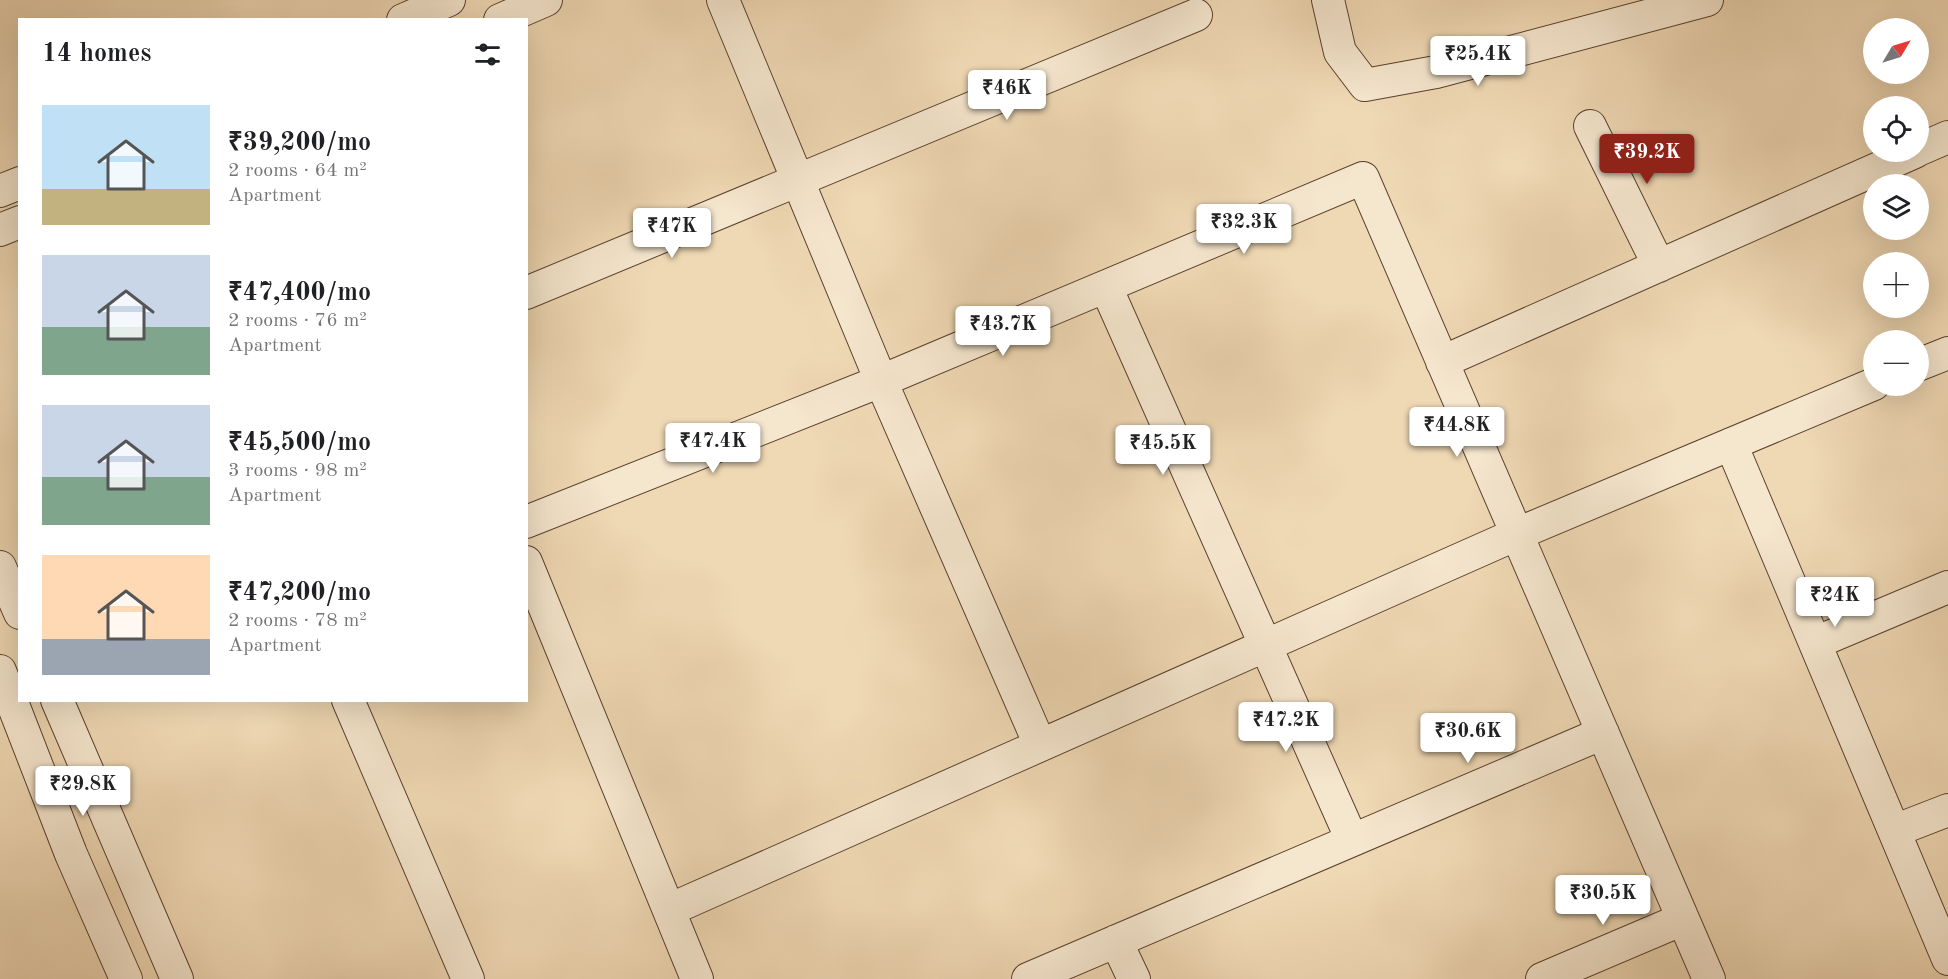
<!DOCTYPE html>
<meta charset="utf-8">
<style>
body{margin:0;font-family:"Old Standard TT",serif;background:#f6f6f6;color:#202124;height:100vh;display:flex;flex-direction:column;font-size:22px;white-space:nowrap}
*{box-sizing:border-box;margin:0}
p{font-size:20px;color:#757577}
.icon{flex:none;width:33px;height:33px;fill:none;stroke:currentColor;stroke-width:2;stroke-linecap:round;stroke-linejoin:round}
.map{position:relative;flex:1;overflow:hidden}
.side{position:absolute;left:18px;top:18px;width:510px;height:684px;display:flex;flex-direction:column;background:#fff;border-radius:0px;box-shadow:0 6px 24px #0002}
.side>*{flex:none}
.needle{width:39px;rotate:52deg}
.buttons{position:absolute;left:1863px;top:18px;display:grid;gap:12px}
.buttons a{display:grid;place-items:center;width:66px;height:66px;border-radius:50%;background:#fff;box-shadow:0 6px 24px #0002;font-size:30px}
.price{position:absolute;translate:-50% -51px;padding:0 14px;border-radius:6px;background:#fff;color:#222;font-size:20px;line-height:39px;filter:drop-shadow(0 2px 3px #0008)}
.price::after{content:'';position:absolute;left:50%;top:36px;width:18px;height:14px;margin-left:-9px;background:inherit;clip-path:polygon(0 0,100% 0,50% 100%)}
.price.on{background:#8f2418;color:#fff}
ul{padding:0;list-style:none}
li{display:flex;align-items:center;gap:18px;height:150px;padding:0 24px}
li span{display:grid;place-items:center;flex:none;width:168px;height:120px;border-radius:0px;color:#555}
li>.icon{margin-inline-start:auto}
span .icon{width:72px;height:72px;fill:#fffc;stroke-width:1}
li b{font-size:26px}
h2{display:flex;justify-content:space-between;align-items:center;height:72px;padding:0 24px;font-size:26px}
.map>svg:first-child{display:block}
</style>
<div class="map">
<svg width="1948" height="979" viewBox="0 0 1948 979">
<rect width="100%" height="100%" fill="#efd8b4"/>
<filter id="stains"><feTurbulence type="fractalNoise" baseFrequency=".00333" numOctaves="4"/><feColorMatrix values="0 0 0 0 .2 0 0 0 0 .09 0 0 0 0 .02 0 0 0 .5 -.17"/></filter>
<radialGradient id="worn" r=".72"><stop offset=".6" stop-color="#630" stop-opacity="0"/><stop offset="1" stop-color="#630" stop-opacity=".3"/></radialGradient>
<g fill="none" stroke-linecap="round" stroke-linejoin="round">
<defs>
<path id="minor" d="M723,0L881,381L1040,745
M1328,0L1340,52L1365,85L1436,72L1707,0
M403,20L449,0
M500,20L546,0
M1590,126L1659,266
M1918,150L1948,137
M0,191L20,183
M0,230L20,222
M1106,287L1352,840
M526,293L1196,15
M1442,362L1915,152
M1918,365L1948,353
M1731,444L1948,959
M526,522L881,381L1363,178L1709,979
M526,562L697,979
M0,567L20,613
M1815,643L1948,587
M0,671L71,854L126,979
M57,700L177,979
M348,700L468,979
M1894,831L1948,810
M669,910L1517,534L1874,384
M1116,941L1134,979
M1028,979L1603,733
M1542,979L1683,919"/>
</defs>
<use href="#minor" stroke="#5a412d" stroke-width="34"/>
<use href="#minor" stroke="#f5e6ce" stroke-width="32"/>
</g>
<rect width="100%" height="100%" filter="url(#stains)"/>
<rect width="100%" height="100%" fill="url(#worn)"/>
</svg>
<div class="buttons">
<a><svg class="needle" viewBox="-14 -14 28 28"><path d="M0-13l5 13h-10z" fill="#e53935"/><path d="M0 13l5-13h-10z" fill="#757577"/></svg></a>
<a><svg class="icon" aria-label="locate" viewBox="0 0 24 24"><circle cx="12" cy="12" r="6"/><path d="M12 2v4M12 18v4M2 12h4M18 12h4"/></svg></a>
<a><svg class="icon" aria-label="layers" viewBox="0 0 24 24"><path d="M12 4l9 5-9 5-9-5zM3 14l9 5 9-5"/></svg></a>
<a>+</a>
<a>−</a>
</div>
<b class="price" style="left:1478px;top:87px">₹25.4K</b>
<b class="price" style="left:1007px;top:121px">₹46K</b>
<b class="price on" style="left:1647px;top:185px">₹39.2K</b>
<b class="price" style="left:1244px;top:255px">₹32.3K</b>
<b class="price" style="left:672px;top:259px">₹47K</b>
<b class="price" style="left:1003px;top:357px">₹43.7K</b>
<b class="price" style="left:1457px;top:458px">₹44.8K</b>
<b class="price" style="left:713px;top:474px">₹47.4K</b>
<b class="price" style="left:1163px;top:476px">₹45.5K</b>
<b class="price" style="left:1835px;top:628px">₹24K</b>
<b class="price" style="left:1286px;top:753px">₹47.2K</b>
<b class="price" style="left:1468px;top:764px">₹30.6K</b>
<b class="price" style="left:83px;top:817px">₹29.8K</b>
<b class="price" style="left:1603px;top:926px">₹30.5K</b>
<section class="side">
<h2>14 homes<svg class="icon" aria-label="filters" viewBox="0 0 24 24"><path d="M4 7h16M4 17h16"/><circle cx="9" cy="7" r="2"/><circle cx="15" cy="17" r="2"/></svg></h2>
<ul>
<li><span style="background:linear-gradient(#bfe0f5 70%,#c2b280 0)"><svg class="icon" aria-label="home" viewBox="0 0 24 24"><path d="M3 11l9-7 9 7M6 9v11h12V9"/></svg></span><div><b>₹39,200/mo</b><p>2 rooms · 64 m²</p><p>Apartment</p></div></li>
<li><span style="background:linear-gradient(#c9d6e8 60%,#7fa58c 0)"><svg class="icon" aria-label="home" viewBox="0 0 24 24"><path d="M3 11l9-7 9 7M6 9v11h12V9"/></svg></span><div><b>₹47,400/mo</b><p>2 rooms · 76 m²</p><p>Apartment</p></div></li>
<li><span style="background:linear-gradient(#c9d6e8 60%,#7fa58c 0)"><svg class="icon" aria-label="home" viewBox="0 0 24 24"><path d="M3 11l9-7 9 7M6 9v11h12V9"/></svg></span><div><b>₹45,500/mo</b><p>3 rooms · 98 m²</p><p>Apartment</p></div></li>
<li><span style="background:linear-gradient(#ffd9b3 70%,#9aa5b1 0)"><svg class="icon" aria-label="home" viewBox="0 0 24 24"><path d="M3 11l9-7 9 7M6 9v11h12V9"/></svg></span><div><b>₹47,200/mo</b><p>2 rooms · 78 m²</p><p>Apartment</p></div></li>
</ul>
</section>
</div>
